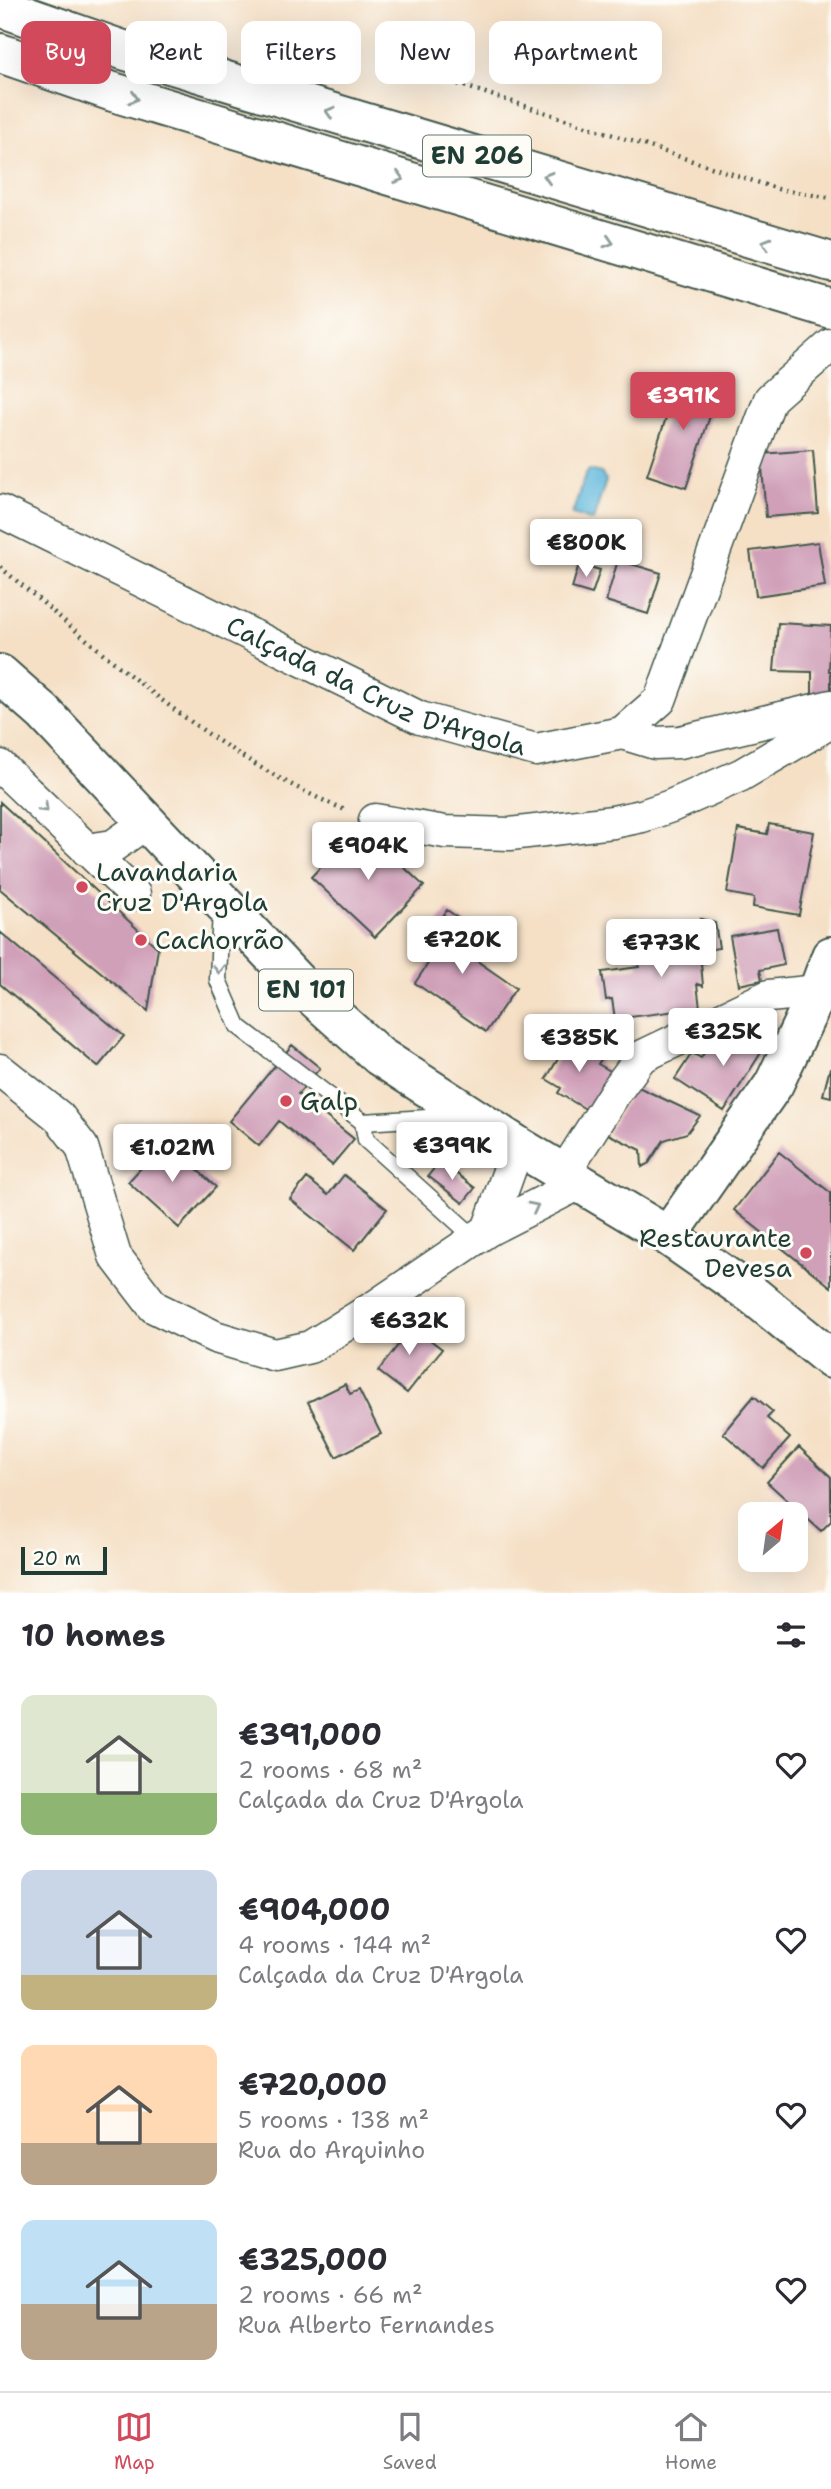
<!DOCTYPE html>
<meta charset="utf-8">
<style>
body{margin:0;font-family:"Shantell Sans",sans-serif;background:#f2f2f3;color:#2b2b33;height:100vh;display:flex;flex-direction:column;font-size:26px;white-space:nowrap}
*{box-sizing:border-box;margin:0}
p{font-size:23px;color:#7c7c81}
.icon{flex:none;width:38px;height:38px;fill:none;stroke:currentColor;stroke-width:2;stroke-linecap:round;stroke-linejoin:round}
.map{position:relative;height:1593px;overflow:hidden}
.sheet{display:flex;flex-direction:column;background:#fff;flex:1}
.sheet>*{flex:none}
.guide{position:absolute;left:21px;top:21px;width:789px;height:63px;display:flex;gap:14px}
.needle{width:46px;rotate:29deg}
.tools{position:absolute;left:738px;top:1502px;display:grid;gap:14px}
.tools a{display:grid;place-items:center;width:70px;height:70px;border-radius:14px;background:#fff;box-shadow:0 7px 28px #0002;font-size:35px}
.scale{position:absolute;left:21px;bottom:18px;width:86px;box-sizing:border-box;padding-left:7px;border:4px solid #1f3d34;border-top:0;font-size:19px;line-height:24px;white-space:nowrap;color:#1f3d34;-webkit-text-stroke:5px #fdfcf7;paint-order:stroke}
.price{position:absolute;translate:-50% -60px;padding:0 16px;border-radius:7px;background:#fff;color:#222;font-size:23px;line-height:46px;filter:drop-shadow(0 2px 4px #0008)}
.price::after{content:'';position:absolute;left:50%;top:42px;width:21px;height:16px;margin-left:-10px;background:inherit;clip-path:polygon(0 0,100% 0,50% 100%)}
.price.current{background:#d1495b;color:#fff}
ul{padding:0;list-style:none}
li{display:flex;align-items:center;gap:21px;height:175px;padding:0 21px}
li span{display:grid;place-items:center;flex:none;width:196px;height:140px;border-radius:14px;color:#555}
li>.icon{margin-inline-start:auto}
span .icon{width:84px;height:84px;fill:#fffc;stroke-width:1}
li b{font-size:30px}
h2{display:flex;justify-content:space-between;align-items:center;height:84px;padding:0 21px;font-size:30px}
.tag{padding:0 24px;border-radius:14px;background:#fff;box-shadow:0 7px 28px #0002;font-size:24px;line-height:63px}
.tag.current{background:#d1495b;color:#fff}
.dock{display:flex;justify-content:space-around;align-items:center;height:98px;border-top:2px solid #e1e1e2;background:#fff;font-size:19px;color:#7c7c81}
.dock a{display:grid;justify-items:center;gap:4px}
.dock .current{color:#d1495b}
.map>svg:first-child{display:block}
</style>
<div class="map">
<svg width="831" height="1593" viewBox="0 0 831 1593">
<rect width="100%" height="100%" fill="#fdfcf7"/>
<filter id="ink" filterUnits="userSpaceOnUse"><feTurbulence type="fractalNoise" baseFrequency=".0143" numOctaves="2"/><feDisplacementMap in="SourceGraphic" scale="14" xChannelSelector="R" yChannelSelector="G"/><feConvolveMatrix kernelMatrix="1 2 1 2 8 2 1 2 1" color-interpolation-filters="sRGB"/></filter>
<filter id="wash" filterUnits="userSpaceOnUse"><feTurbulence type="fractalNoise" baseFrequency=".00686" numOctaves="4" result="noise"/><feDisplacementMap in="SourceGraphic" scale="28" xChannelSelector="R" yChannelSelector="G"/><feGaussianBlur stdDeviation="1.57" result="paint"/><feColorMatrix in="noise" values="0 0 0 0 0 0 0 0 0 0 0 0 0 0 0 0 0 1.4 0 .05"/><feComposite in="paint" operator="in"/></filter>
<g filter="url(#wash)">
<rect width="100%" height="100%" fill="#f5e0c6"/>
<path fill="#5eb8dc" stroke="#3e7a88" stroke-width="2" d="M589,470L601,473L606,480L593,521L572,514C578,501 581,479 589,470Z"/>
<g id="blocks">
<path fill="#d0a0b9" d="M680,376L719,389L686,488L647,475Z
M813,450L818,513L766,517L761,454Z
M818,542L825,586L756,596L750,551Z
M618,560L661,573L648,614L606,601Z
M579,564L600,570L592,594L572,588Z
M778,623L831,626L829,671H831V693L812,696V672L774,671Z
M0,802L158,948L148,1011L0,889Z
M769,824L814,832L799,915L753,907L754,898L727,893L738,829L767,834Z
M360,826L424,886L375,937L311,877Z
M447,910L471,927L457,947L516,988L486,1032L415,983L433,956L421,948Z
M701,919L715,923L719,948L706,950L707,962L701,963L703,986L697,984L700,1008L615,1019L612,999L606,1000L602,972L639,967L635,939L646,937L649,958L676,954L674,944L704,940Z
M777,928L784,965L760,970L762,980L739,985L730,936Z
M0,932L124,1036L98,1067L0,984Z
M742,1023L769,1040L724,1111L675,1079L692,1053L701,1058L710,1044L724,1053Z
M571,1037L603,1056L598,1064L612,1072L589,1111L558,1093L561,1088L546,1079Z
M292,1045L320,1068L298,1094L354,1139L332,1165L279,1121L259,1146L229,1121Z
M830,1068H831V1097L823,1095Z
M634,1085L700,1116L687,1133L664,1140L649,1163L642,1167L641,1150L608,1134Z
M166,1141L216,1187L179,1228L128,1182Z
M779,1152L831,1193V1287L734,1210Z
M440,1161L475,1188L463,1203L428,1176Z
M344,1175L387,1209L354,1250L290,1199L307,1178L328,1195Z
M404,1320L442,1349L407,1393L378,1371L399,1344L390,1337Z
M345,1384L350,1394L359,1390L381,1434L336,1457L308,1402Z
M754,1396L773,1412L767,1418L790,1438L763,1468L723,1433Z
M799,1447L831,1477V1521L821,1531L767,1482Z"/>
</g>
</g>
<g filter="url(#ink)">
<use href="#blocks" fill-opacity="0" stroke="#3f554a" stroke-width="2"/>
<g fill="none" stroke-linecap="round" stroke-linejoin="round">
<defs>
<path id="service" d="M221,907L218,980L238,1026L363,1122L459,1116
M363,1122L366,1140L476,1239"/>
<g id="minor">
<path id="s1" d="M0,511L420,718L536,750L622,733L660,700L770,399L831,345"/>
<path d="M622,733L655,743L680,742L831,706"/>
<path d="M0,766L134,894"/>
<path d="M375,820L445,832L510,834L613,822L642,816L671,806L741,775L831,722"/>
<path d="M87,850L113,846L147,822"/>
<path d="M0,1070L59,1117L82,1147L115,1256L154,1307L215,1337L275,1355L310,1347L379,1304L488,1230L580,1183"/>
<path d="M564,1173L614,1094L641,1057L769,996L818,991"/>
<path d="M488,1230L518,1146"/>
</g>
<path id="secondary" d="M668,1236L774,1084L818,991L831,956"/>
<path id="primary" d="M0,674L44,713L300,985L379,1056L518,1146L668,1236L754,1296L831,1359"/>
<path id="trunk" d="M0,7L123,50L831,262
M0,53L113,92L831,309"/>
</defs>
<use href="#service" stroke="#3f554a" stroke-width="19"/>
<use href="#minor" stroke="#3f554a" stroke-width="35"/>
<use href="#secondary" stroke="#3f554a" stroke-width="42"/>
<use href="#primary" stroke="#3f554a" stroke-width="42"/>
<use href="#trunk" stroke="#3f554a" stroke-width="42"/>
<path stroke="#3f554a" stroke-width="4.5" stroke-dasharray="2 5" stroke-linecap="butt" d="M458,84L778,189L831,198
M0,567C109,657 215,757 348,811"/>
<use href="#service" stroke="#fff" stroke-width="16"/>
<use href="#minor" stroke="#fff" stroke-width="32"/>
<use href="#secondary" stroke="#fff" stroke-width="38"/>
<use href="#primary" stroke="#fff" stroke-width="38"/>
<use href="#trunk" stroke="#fff" stroke-width="38"/>
</g>
<defs><path id="oneway-chevron" d="M-2-3.5L2.5 0L-2 3.5" fill="none" stroke-width="1.6" stroke-linecap="round" stroke-linejoin="round" transform="scale(1.75)"/></defs>
<g stroke="#8f9e9a">
<use href="#oneway-chevron" transform="translate(134 98) rotate(17)"/>
<use href="#oneway-chevron" transform="translate(330 112) rotate(-163)"/>
<use href="#oneway-chevron" transform="translate(548 177) rotate(-163)"/>
<use href="#oneway-chevron" transform="translate(399 178) rotate(17)"/>
<use href="#oneway-chevron" transform="translate(609 242) rotate(17)"/>
<use href="#oneway-chevron" transform="translate(766 243) rotate(-163)"/>
<use href="#oneway-chevron" transform="translate(44 808) rotate(44)"/>
<use href="#oneway-chevron" transform="translate(219 969) rotate(90)"/>
<use href="#oneway-chevron" transform="translate(534 1207) rotate(-27)"/>
</g>
</g>
<g fill="#d1495b" stroke="#fdfcf7" stroke-width="2.5">
<circle cx="82" cy="887" r="7"/>
<circle cx="141" cy="940" r="7"/>
<circle cx="286" cy="1101" r="7"/>
<circle cx="806" cy="1253" r="7"/>
</g>
<g text-anchor="middle" stroke-width="6" stroke-linejoin="round" paint-order="stroke">
<g fill="#fdfcf7" stroke="#62766e" stroke-width="2">
<rect x="423" y="135.5" width="108" height="41" rx="5"/>
<rect x="259" y="969.5" width="94" height="41" rx="5"/>
</g>
<g font-size="24" font-weight="bold" fill="#1f3d34">
<text x="477" y="164">EN 206</text>
<text x="306" y="998">EN 101</text>
</g>
<g font-size="26" fill="#1f3d34" stroke="#fdfcf7">
<text dy="9" stroke="none"><textPath href="#s1" startOffset="416">Calçada da Cruz D'Argola</textPath></text>
</g>
<g font-size="26" fill="#1f3d34" stroke="#fdfcf7" text-anchor="start">
<text x="96" y="881">Lavandaria<tspan x="96" dy="30">Cruz D'Argola</tspan></text>
<text x="155" y="949">Cachorrão</text>
<text x="300" y="1110">Galp</text>
<text x="792" y="1247" text-anchor="end">Restaurante<tspan x="792" dy="30">Devesa</tspan></text>
</g>
</g>
</svg>
<div class="tools">
<a><svg class="needle" viewBox="-14 -14 28 28"><path d="M0-13l5 13h-10z" fill="#e53935"/><path d="M0 13l5-13h-10z" fill="#7c7c81"/></svg></a>
</div>
<div class="scale">20 m</div>
<b class="price current" style="left:683px;top:432px">€391K</b>
<b class="price" style="left:586px;top:579px">€800K</b>
<b class="price" style="left:368px;top:882px">€904K</b>
<b class="price" style="left:462px;top:976px">€720K</b>
<b class="price" style="left:661px;top:979px">€773K</b>
<b class="price" style="left:723px;top:1068px">€325K</b>
<b class="price" style="left:579px;top:1074px">€385K</b>
<b class="price" style="left:452px;top:1182px">€399K</b>
<b class="price" style="left:172px;top:1184px">€1.02M</b>
<b class="price" style="left:409px;top:1357px">€632K</b>
<div class="guide">
<a class="tag current">Buy</a>
<a class="tag">Rent</a>
<a class="tag">Filters</a>
<a class="tag">New</a>
<a class="tag">Apartment</a>
</div>
</div>
<section class="sheet">
<h2>10 homes<svg class="icon" aria-label="filters" viewBox="0 0 24 24"><path d="M4 7h16M4 17h16"/><circle cx="9" cy="7" r="2"/><circle cx="15" cy="17" r="2"/></svg></h2>
<ul>
<li><span style="background:linear-gradient(#dfe7d0 70%,#8fb573 0)"><svg class="icon" aria-label="home" viewBox="0 0 24 24"><path d="M3 11l9-7 9 7M6 9v11h12V9"/></svg></span><div><b>€391,000</b><p>2 rooms · 68 m²</p><p>Calçada da Cruz D'Argola</p></div><svg class="icon" aria-label="heart" viewBox="0 0 24 24"><path d="M12 20l-8-8c-3-5 5-10 8-4 3-6 11-1 8 4z"/></svg></li>
<li><span style="background:linear-gradient(#c9d6e8 75%,#c2b280 0)"><svg class="icon" aria-label="home" viewBox="0 0 24 24"><path d="M3 11l9-7 9 7M6 9v11h12V9"/></svg></span><div><b>€904,000</b><p>4 rooms · 144 m²</p><p>Calçada da Cruz D'Argola</p></div><svg class="icon" aria-label="heart" viewBox="0 0 24 24"><path d="M12 20l-8-8c-3-5 5-10 8-4 3-6 11-1 8 4z"/></svg></li>
<li><span style="background:linear-gradient(#ffd9b3 70%,#b9a48a 0)"><svg class="icon" aria-label="home" viewBox="0 0 24 24"><path d="M3 11l9-7 9 7M6 9v11h12V9"/></svg></span><div><b>€720,000</b><p>5 rooms · 138 m²</p><p>Rua do Arquinho</p></div><svg class="icon" aria-label="heart" viewBox="0 0 24 24"><path d="M12 20l-8-8c-3-5 5-10 8-4 3-6 11-1 8 4z"/></svg></li>
<li><span style="background:linear-gradient(#bfe0f5 60%,#b9a48a 0)"><svg class="icon" aria-label="home" viewBox="0 0 24 24"><path d="M3 11l9-7 9 7M6 9v11h12V9"/></svg></span><div><b>€325,000</b><p>2 rooms · 66 m²</p><p>Rua Alberto Fernandes</p></div><svg class="icon" aria-label="heart" viewBox="0 0 24 24"><path d="M12 20l-8-8c-3-5 5-10 8-4 3-6 11-1 8 4z"/></svg></li>
</ul>
</section>
<nav class="dock">
<a class="current"><svg class="icon" aria-label="map" viewBox="0 0 24 24"><path d="M3 6l6-2 6 2 6-2v14l-6 2-6-2-6 2zM9 4v14M15 6v14"/></svg>Map</a>
<a><svg class="icon" aria-label="saved" viewBox="0 0 24 24"><path d="M7 4h10v16l-5-4-5 4z"/></svg>Saved</a>
<a><svg class="icon" aria-label="home" viewBox="0 0 24 24"><path d="M3 11l9-7 9 7M6 9v11h12V9"/></svg>Home</a>
</nav>
